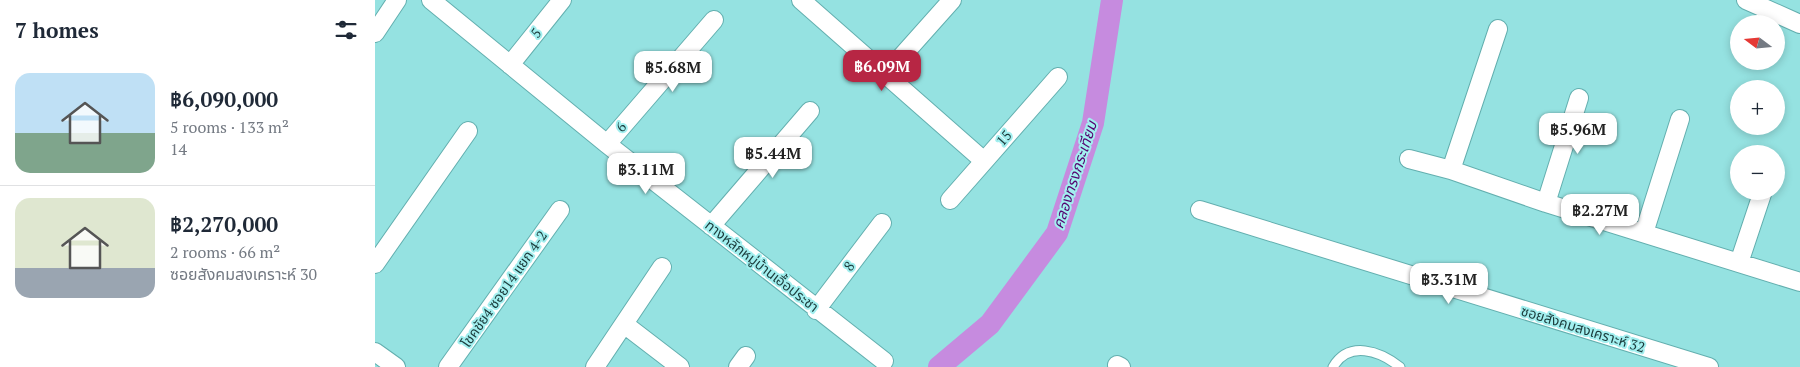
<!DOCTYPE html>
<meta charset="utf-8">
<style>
body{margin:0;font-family:"PT Serif","Noto Sans Thai",serif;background:#f2f2f3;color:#1f2937;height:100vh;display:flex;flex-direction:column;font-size:19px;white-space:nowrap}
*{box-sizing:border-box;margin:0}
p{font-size:16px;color:#747a83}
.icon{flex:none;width:28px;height:28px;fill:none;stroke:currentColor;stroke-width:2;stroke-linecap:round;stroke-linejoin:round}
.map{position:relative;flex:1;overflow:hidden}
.drawer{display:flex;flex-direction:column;background:#fff;width:375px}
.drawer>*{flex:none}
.needle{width:32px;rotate:286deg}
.buttons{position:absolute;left:1355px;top:15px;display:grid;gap:10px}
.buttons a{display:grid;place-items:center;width:55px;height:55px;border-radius:50%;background:#fff;box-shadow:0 2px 8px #0003;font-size:25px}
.price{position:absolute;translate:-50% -42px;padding:0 11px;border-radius:10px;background:#fff;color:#222;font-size:16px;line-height:32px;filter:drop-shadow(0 1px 2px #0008)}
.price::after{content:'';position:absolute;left:50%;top:30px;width:15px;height:11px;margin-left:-8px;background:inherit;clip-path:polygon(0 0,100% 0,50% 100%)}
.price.on{background:#b72644;color:#fff}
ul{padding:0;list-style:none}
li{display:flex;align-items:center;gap:15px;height:125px;padding:0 15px}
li+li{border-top:1px solid #e0e1e3}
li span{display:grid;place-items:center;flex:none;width:140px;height:100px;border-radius:15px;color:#555}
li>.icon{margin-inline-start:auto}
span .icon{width:60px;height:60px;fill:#fffc;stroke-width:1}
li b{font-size:21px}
h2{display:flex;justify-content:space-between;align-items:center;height:60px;padding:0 15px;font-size:21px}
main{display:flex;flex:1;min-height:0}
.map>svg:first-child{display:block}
</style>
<main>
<section class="drawer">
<h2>7 homes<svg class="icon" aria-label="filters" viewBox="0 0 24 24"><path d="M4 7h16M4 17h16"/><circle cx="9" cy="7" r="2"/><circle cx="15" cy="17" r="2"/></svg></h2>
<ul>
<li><span style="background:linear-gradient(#bfe0f5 60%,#7fa58c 0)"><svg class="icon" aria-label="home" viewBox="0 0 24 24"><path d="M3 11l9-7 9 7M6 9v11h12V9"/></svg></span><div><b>฿6,090,000</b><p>5 rooms · 133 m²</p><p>14</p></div></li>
<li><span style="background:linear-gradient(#dfe7d0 70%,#9aa5b1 0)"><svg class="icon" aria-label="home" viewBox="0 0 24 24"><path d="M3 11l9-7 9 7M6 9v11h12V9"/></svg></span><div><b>฿2,270,000</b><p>2 rooms · 66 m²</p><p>ซอยสังคมสงเคราะห์ 30</p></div></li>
</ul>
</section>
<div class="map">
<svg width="1425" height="367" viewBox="0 0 1425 367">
<rect width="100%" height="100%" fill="#95e2e1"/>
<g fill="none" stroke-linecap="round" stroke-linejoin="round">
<path stroke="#c68bdf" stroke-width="22" d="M564,367L615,324L682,233L718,123L737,0"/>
<defs>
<path id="lane" d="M958,367C974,340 1005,351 1025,367"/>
<path id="street" d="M56,0L232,144L509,361
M426,0L609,161
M1371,0L1425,24
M0,33L22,0
M135,65L187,0
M511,74L577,0
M232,144L339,20
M1034,159L1076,170L1171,203L1425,282
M1076,170L1123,29
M575,200L683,77
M1171,203L1204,98
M825,210L1334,367
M336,226L435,111
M1269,233L1305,119
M1364,263L1388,191
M0,264L93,131
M441,310L507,223
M249,324L305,367
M0,352L21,367
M742,365L746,367
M73,367L185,210
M220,367L287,267
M363,367L371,356"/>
</defs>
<use href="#lane" stroke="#63afaf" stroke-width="11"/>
<use href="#street" stroke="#63afaf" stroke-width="20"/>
<use href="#lane" stroke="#fff" stroke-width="9"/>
<use href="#street" stroke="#fff" stroke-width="18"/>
</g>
<g text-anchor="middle" stroke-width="4" stroke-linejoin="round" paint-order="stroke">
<g font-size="14" fill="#1b3b3b" stroke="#a2efef">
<text transform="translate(161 33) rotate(-51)" y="5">5</text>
<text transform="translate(246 127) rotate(-49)" y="5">6</text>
<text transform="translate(629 138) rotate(-49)" y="5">15</text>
<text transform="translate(387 266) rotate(38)" y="5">ทางหลักหมู่บ้านเอื้อประชา</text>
<text transform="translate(474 266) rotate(-53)" y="5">8</text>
<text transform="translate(129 289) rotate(-55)" y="5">โชคชัย4 ซอย14 แยก 4-2</text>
<text transform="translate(1208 329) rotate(17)" y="5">ซอยสังคมสงเคราะห์ 32</text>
</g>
<g font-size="15" font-style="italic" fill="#56026f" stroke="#a2efef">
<text transform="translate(700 175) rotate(-72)" y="5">คลองทรงกระเทียม</text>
</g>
</g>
</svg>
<div class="buttons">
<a><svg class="needle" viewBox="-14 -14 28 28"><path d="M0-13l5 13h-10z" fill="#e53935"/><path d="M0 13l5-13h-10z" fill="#747a83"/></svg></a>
<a>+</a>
<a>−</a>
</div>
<b class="price on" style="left:507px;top:92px">฿6.09M</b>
<b class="price" style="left:298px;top:93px">฿5.68M</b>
<b class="price" style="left:1203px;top:155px">฿5.96M</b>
<b class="price" style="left:398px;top:179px">฿5.44M</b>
<b class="price" style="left:271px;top:195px">฿3.11M</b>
<b class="price" style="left:1225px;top:236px">฿2.27M</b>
<b class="price" style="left:1074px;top:305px">฿3.31M</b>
</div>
</main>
